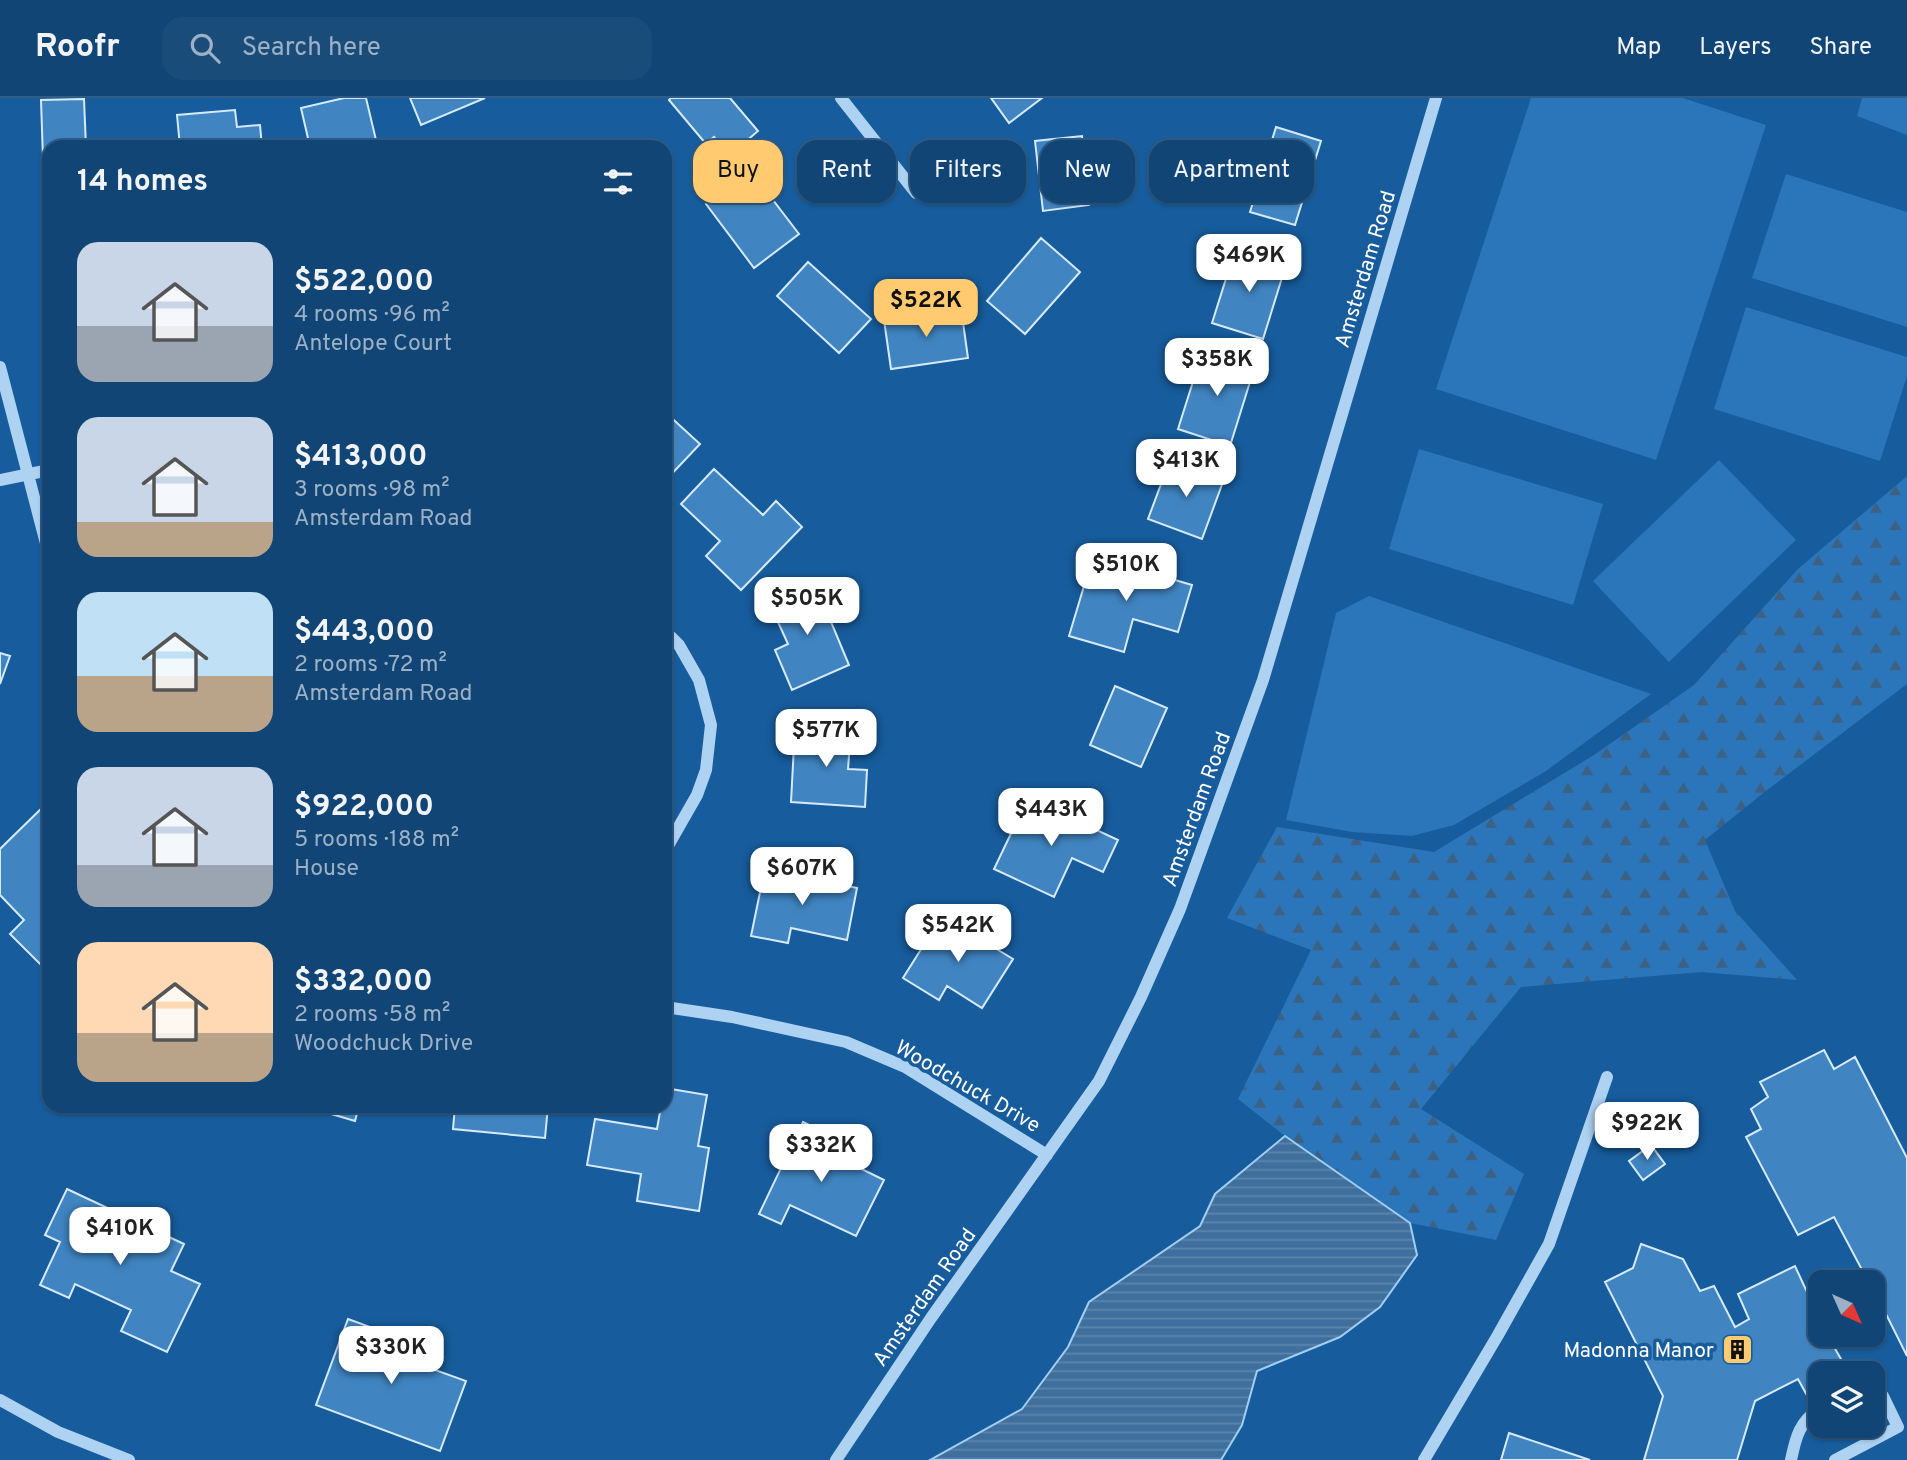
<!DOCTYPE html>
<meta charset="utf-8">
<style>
body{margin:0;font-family:Overpass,sans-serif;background:#1a4c7a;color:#f1f3f6;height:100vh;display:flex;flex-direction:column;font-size:26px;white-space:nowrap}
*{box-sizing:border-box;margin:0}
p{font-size:23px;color:#9cb1c5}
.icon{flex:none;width:38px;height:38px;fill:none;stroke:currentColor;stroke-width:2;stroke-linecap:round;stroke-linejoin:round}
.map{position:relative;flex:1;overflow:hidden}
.sheet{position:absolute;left:42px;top:42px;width:630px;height:973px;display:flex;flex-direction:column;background:#114575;border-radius:21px;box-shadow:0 2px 5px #0004,0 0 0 2px #305d87}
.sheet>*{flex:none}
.top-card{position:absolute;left:693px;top:42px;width:665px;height:63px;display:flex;gap:14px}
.needle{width:46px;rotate:135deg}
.fabs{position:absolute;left:1808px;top:1172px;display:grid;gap:14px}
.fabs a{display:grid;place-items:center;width:77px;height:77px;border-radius:14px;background:#114575;box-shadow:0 2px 5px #0004,0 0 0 2px #305d87;font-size:35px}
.price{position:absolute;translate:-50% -60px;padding:0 16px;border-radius:14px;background:#fff;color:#222;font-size:23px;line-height:46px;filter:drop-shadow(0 2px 4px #0008)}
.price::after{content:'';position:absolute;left:50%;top:42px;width:21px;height:16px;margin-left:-10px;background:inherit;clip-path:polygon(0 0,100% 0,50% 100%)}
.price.current{background:#ffca70;color:#111}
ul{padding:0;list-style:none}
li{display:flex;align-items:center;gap:21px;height:175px;padding:0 35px}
li span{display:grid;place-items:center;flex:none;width:196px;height:140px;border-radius:21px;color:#555}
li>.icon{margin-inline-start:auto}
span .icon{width:84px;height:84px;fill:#fffc;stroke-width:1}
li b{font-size:30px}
h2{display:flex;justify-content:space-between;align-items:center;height:84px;padding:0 35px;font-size:30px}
.pill{padding:0 24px;border-radius:21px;background:#114575;box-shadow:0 2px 5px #0004,0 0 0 2px #305d87;font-size:24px;line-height:63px}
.pill.current{background:#ffca70;color:#111}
header{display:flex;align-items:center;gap:42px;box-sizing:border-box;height:98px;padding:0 35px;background:#114575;border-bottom:2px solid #305d87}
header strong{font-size:33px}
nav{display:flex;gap:38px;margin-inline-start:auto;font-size:24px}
.search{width:490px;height:63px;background:#1a4c7a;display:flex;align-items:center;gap:18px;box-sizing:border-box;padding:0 24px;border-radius:21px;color:#9cb1c5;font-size:26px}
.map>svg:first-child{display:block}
</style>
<header>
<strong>Roofr</strong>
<div class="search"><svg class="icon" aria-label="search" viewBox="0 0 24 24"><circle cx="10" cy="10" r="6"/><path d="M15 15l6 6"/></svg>Search here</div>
<nav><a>Map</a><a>Layers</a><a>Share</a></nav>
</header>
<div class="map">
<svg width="1907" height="1362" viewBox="0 0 1907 1362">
<defs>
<pattern id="forest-firs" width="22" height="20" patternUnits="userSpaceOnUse" patternTransform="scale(1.75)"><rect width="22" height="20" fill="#2b76ba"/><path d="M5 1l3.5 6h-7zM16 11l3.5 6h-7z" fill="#3c6183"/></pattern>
<pattern id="water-rules" width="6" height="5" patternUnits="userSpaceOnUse" patternTransform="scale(1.75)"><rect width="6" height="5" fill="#3f6f9d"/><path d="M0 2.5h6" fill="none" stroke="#5c85ac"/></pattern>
</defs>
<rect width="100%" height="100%" fill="#175c9c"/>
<path fill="url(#forest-firs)" d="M1907,378V586L1762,696L1705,742L1735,813L1797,882L1702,874L1521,889L1421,1011L1524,1076L1496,1142L1410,1125L1285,1038L1238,1001L1311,852L1227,820L1277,729L1434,754L1594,657L1694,587L1798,471Z"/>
<path fill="#2b76ba" d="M1531,0H1683L1766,27L1656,362L1436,291Z
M1862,0H1907V37L1857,18Z
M1786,76L1907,114V229L1752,180Z
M1746,209L1907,259V278L1880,363L1714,311Z
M1419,351L1603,406L1573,507L1389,451Z
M1719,362L1796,442L1669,564L1593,483Z
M1369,498L1651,596L1546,673L1454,727L1412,738L1352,734L1286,722L1336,515Z"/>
<path fill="url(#water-rules)" stroke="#a1cef4" stroke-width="2" d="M1285,1038L1410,1125L1417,1157L1380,1209L1340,1239L1257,1273L1242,1327L1221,1362H930L1022,1311L1068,1249L1089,1204L1200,1128L1215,1096Z"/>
<path fill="#4085c2" stroke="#d6eafc" stroke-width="2" d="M344,0H366L376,42L348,49H310L301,10Z
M410,0H485L421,27Z
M671,0H730L758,33L730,57L714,39L706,46L669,2Z
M991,0H1042L1009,25Z
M84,1L86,49H49V92H44L41,2Z
M235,12L237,29L260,27L262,49H180L177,17Z
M1276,29L1321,43L1295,127L1250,114Z
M1082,38L1089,107L1043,113L1035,43Z
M750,72L799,136L754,170L706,106Z
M1041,140L1080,174L1025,236L987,203Z
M1235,152L1286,167L1263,241L1212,225Z
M808,164L871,221L839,255L777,198Z
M961,210L968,260L891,271L884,222Z
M1203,252L1255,268L1230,348L1178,331Z
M665,314L700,346L665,383Z
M1170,362L1224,381L1202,441L1148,421Z
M714,371L763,417L776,403L802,429L741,492L706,458L720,443L681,406Z
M1093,458L1192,487L1178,534L1133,521L1124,554L1069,538Z
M814,483L849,567L792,592L775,552L788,546L768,502Z
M0,555L10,558L0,586Z
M1115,588L1167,610L1141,669L1090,647Z
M795,628L851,631L848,671L867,672L865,709L791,704Z
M1028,700L1118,742L1103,774L1072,760L1054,799L994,771Z
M45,707L49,711V858L40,866L10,836L24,822L0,797V751Z
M765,770L857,790L847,842L791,830L788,845L751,838Z
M942,818L1013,861L982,910L947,888L939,902L903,880Z
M1824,952L1834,971L1855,959L1907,1060V1258L1885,1214L1872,1221V1185H1869L1834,1119L1798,1137L1746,1039L1761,1031L1751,1011L1768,999L1760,984Z
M665,990L707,997L698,1048L709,1050L699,1113L637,1103L641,1076L587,1067L595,1021L657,1031L661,1008H665Z
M304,1008H359L355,1023Z
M455,1008H548L545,1040L453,1031Z
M803,1024L836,1040L829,1055L884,1082L856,1138L790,1107L781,1126L759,1116Z
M1651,1047L1665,1066L1643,1082L1629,1063Z
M67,1091L184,1146L171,1173L200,1186L167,1254L121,1233L131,1212L75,1186L69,1200L40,1187L60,1144L45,1137Z
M1641,1146L1683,1161L1700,1193L1714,1188L1735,1229L1749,1221L1738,1196L1795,1168L1818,1218L1820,1217V1237H1840L1830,1242L1841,1261L1824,1270L1828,1276H1820V1321L1798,1281L1755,1303L1737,1362H1644L1663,1298L1605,1184L1633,1170Z
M348,1221L441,1255L435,1272L466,1283L440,1353L316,1307Z
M1509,1335L1590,1362H1501Z"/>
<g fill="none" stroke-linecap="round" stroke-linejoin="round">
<path stroke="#aed2f2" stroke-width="12" d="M841,0L916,95
M0,269L49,457
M0,382L49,372
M665,533L679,547L699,582L711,627L706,672L697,697L665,753
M665,909L732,919L846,944L905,969L1047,1057
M0,1302L58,1334L129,1362
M836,1362L931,1220L1099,983L1141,899L1180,811L1263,582L1436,0
M1424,1362L1498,1237L1549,1146L1607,979
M1791,1362C1796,1338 1799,1325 1820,1310
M1835,1362L1898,1329L1883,1298L1872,1290"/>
</g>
<defs>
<symbol id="building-square" viewBox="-11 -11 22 22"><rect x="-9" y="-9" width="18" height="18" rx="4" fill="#ffca70" stroke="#175c9c"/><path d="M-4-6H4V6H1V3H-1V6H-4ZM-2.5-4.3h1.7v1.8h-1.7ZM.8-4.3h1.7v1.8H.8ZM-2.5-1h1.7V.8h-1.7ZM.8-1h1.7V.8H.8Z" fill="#111"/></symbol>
</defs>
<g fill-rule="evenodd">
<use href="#building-square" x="1720" y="1234" width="35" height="35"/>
</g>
<g text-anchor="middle" stroke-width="7" stroke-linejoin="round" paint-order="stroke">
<g font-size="21" fill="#fff" stroke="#175c9c">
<text transform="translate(1365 171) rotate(-73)" y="7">Amsterdam Road</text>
<text transform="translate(1196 711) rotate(-70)" y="7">Amsterdam Road</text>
<text transform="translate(968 988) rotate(30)" y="7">Woodchuck Drive</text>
<text transform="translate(924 1199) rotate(-55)" y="7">Amsterdam Road</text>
</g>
<g font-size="21" fill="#fff" stroke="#175c9c" text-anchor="end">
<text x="1714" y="1259">Madonna Manor</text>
</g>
</g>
</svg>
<div class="fabs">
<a><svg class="needle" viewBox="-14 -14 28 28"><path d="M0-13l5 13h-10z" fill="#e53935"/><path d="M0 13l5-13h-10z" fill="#9cb1c5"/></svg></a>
<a><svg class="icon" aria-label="layers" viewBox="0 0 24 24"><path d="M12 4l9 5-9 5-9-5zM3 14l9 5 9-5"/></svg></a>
</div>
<b class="price" style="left:1249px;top:196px">$469K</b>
<b class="price current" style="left:926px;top:241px">$522K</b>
<b class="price" style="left:1217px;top:300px">$358K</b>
<b class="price" style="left:1186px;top:401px">$413K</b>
<b class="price" style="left:1126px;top:505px">$510K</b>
<b class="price" style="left:807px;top:539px">$505K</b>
<b class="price" style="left:826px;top:671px">$577K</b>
<b class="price" style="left:1051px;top:750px">$443K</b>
<b class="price" style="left:802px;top:809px">$607K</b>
<b class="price" style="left:958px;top:866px">$542K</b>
<b class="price" style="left:1647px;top:1064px">$922K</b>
<b class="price" style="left:821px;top:1086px">$332K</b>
<b class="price" style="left:120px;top:1169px">$410K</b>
<b class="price" style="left:391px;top:1288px">$330K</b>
<div class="top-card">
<a class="pill current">Buy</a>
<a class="pill">Rent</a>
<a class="pill">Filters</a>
<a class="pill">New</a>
<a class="pill">Apartment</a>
</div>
<section class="sheet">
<h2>14 homes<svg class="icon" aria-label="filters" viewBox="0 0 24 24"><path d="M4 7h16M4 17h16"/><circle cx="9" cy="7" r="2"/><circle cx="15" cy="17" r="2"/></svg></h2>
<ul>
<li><span style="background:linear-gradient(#c9d6e8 60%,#9aa5b1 0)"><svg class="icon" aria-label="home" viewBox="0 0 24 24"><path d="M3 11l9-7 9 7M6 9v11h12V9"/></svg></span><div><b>$522,000</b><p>4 rooms · 96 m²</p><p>Antelope Court</p></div></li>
<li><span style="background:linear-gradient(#c9d6e8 75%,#b9a48a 0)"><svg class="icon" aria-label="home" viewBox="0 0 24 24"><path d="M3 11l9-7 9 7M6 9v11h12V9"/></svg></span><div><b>$413,000</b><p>3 rooms · 98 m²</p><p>Amsterdam Road</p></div></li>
<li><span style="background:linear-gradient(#bfe0f5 60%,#b9a48a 0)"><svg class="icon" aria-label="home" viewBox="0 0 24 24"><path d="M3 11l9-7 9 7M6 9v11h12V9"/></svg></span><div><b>$443,000</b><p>2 rooms · 72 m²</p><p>Amsterdam Road</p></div></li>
<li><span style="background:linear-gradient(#c9d6e8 70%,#9aa5b1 0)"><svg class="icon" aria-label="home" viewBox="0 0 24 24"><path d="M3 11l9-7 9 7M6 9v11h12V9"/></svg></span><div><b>$922,000</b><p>5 rooms · 188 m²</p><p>House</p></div></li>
<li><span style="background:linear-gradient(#ffd9b3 65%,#b9a48a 0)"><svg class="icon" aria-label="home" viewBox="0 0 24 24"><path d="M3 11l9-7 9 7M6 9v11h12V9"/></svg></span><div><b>$332,000</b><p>2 rooms · 58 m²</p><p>Woodchuck Drive</p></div></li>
</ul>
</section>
</div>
